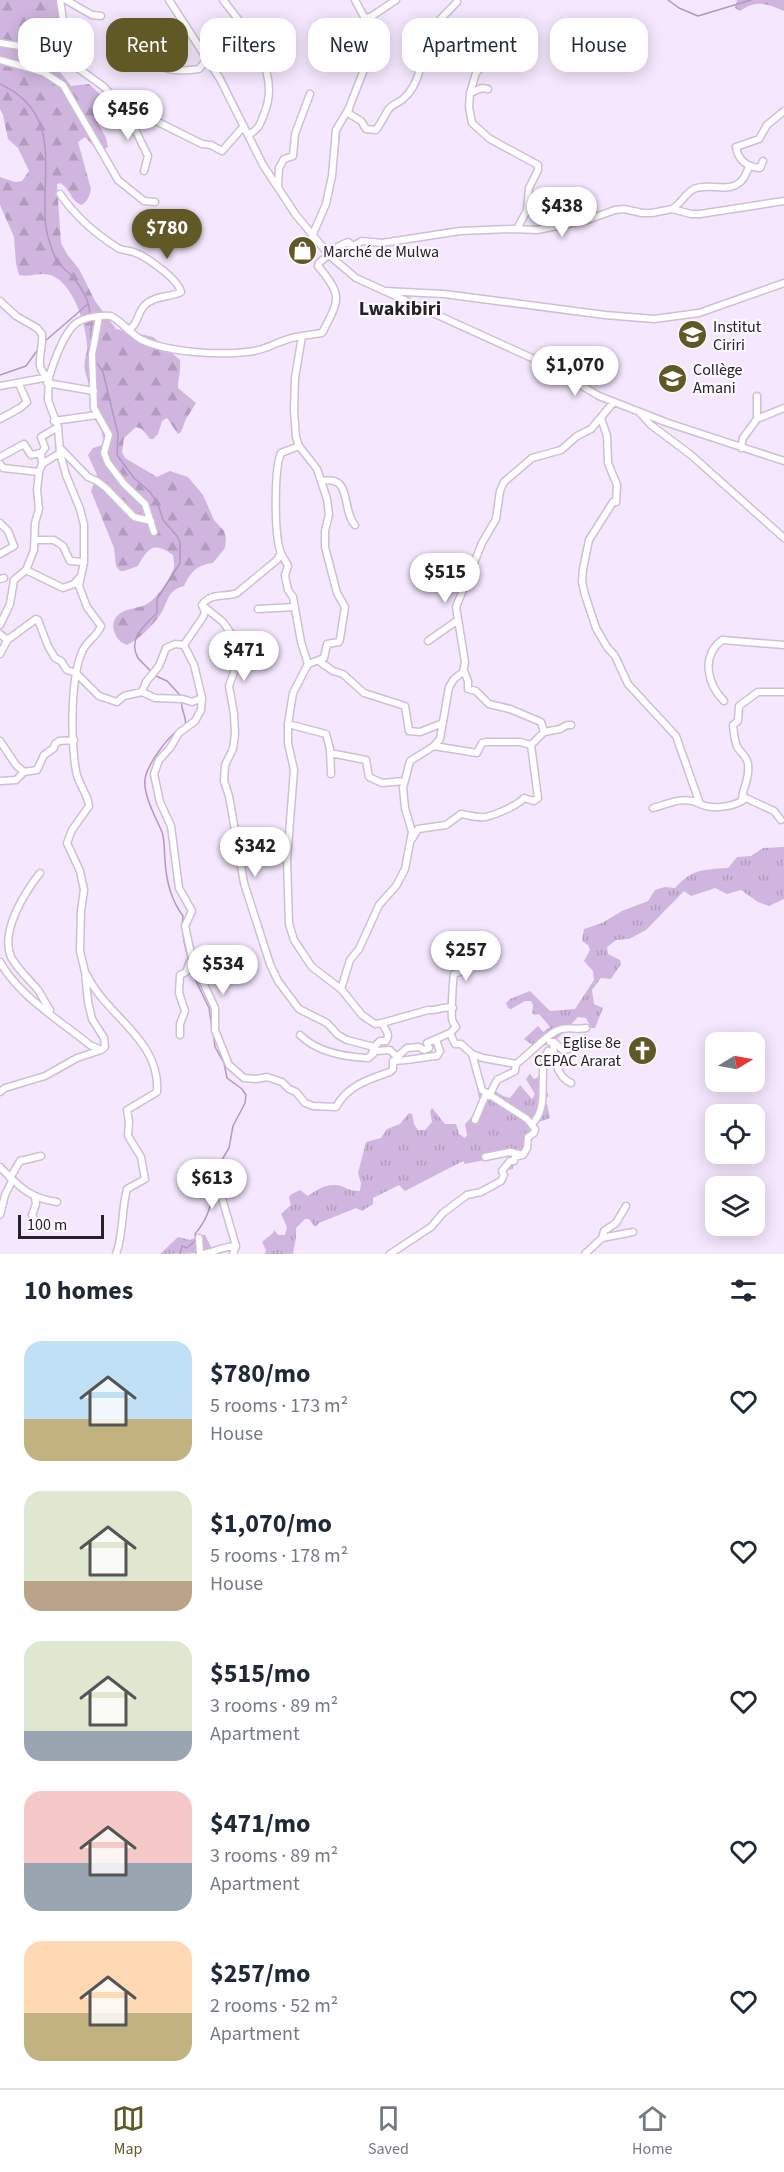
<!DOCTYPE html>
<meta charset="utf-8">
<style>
body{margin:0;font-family:"Source Sans 3",sans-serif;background:#f6f6f7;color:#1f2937;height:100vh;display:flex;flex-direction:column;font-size:22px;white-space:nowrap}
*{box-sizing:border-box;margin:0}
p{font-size:20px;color:#747a83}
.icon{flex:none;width:33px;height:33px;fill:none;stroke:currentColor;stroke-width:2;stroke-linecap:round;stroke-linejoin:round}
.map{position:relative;height:1254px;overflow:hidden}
.sheet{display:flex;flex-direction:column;background:#fff;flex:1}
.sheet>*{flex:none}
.hud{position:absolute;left:18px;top:18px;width:748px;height:54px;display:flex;gap:12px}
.needle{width:39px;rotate:80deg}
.buttons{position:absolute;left:705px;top:1032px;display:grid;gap:12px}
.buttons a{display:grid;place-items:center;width:60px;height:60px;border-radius:12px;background:#fff;box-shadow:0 3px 15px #0003;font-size:30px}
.scale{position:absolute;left:18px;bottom:15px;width:86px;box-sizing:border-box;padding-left:6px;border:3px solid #262129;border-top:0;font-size:16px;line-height:21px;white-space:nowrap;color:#262129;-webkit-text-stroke:4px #fcf9fe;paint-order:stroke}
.price{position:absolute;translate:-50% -51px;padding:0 14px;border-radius:21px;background:#fff;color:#222;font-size:20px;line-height:39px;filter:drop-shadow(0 2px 3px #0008)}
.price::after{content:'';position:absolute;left:50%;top:36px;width:18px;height:14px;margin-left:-9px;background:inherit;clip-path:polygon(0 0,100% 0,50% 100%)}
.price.active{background:#605825;color:#fff}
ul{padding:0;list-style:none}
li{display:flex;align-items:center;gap:18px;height:150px;padding:0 24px}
li span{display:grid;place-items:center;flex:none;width:168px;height:120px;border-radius:18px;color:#555}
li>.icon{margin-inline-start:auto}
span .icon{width:72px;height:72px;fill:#fffc;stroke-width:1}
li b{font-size:26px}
h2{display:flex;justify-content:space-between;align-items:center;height:72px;padding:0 24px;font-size:26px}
.pill{padding:0 21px;border-radius:18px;background:#fff;box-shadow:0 3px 15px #0003;font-size:21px;line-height:54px}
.pill.active{background:#605825;color:#fff}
.menu{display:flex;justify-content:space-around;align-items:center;height:84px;border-top:2px solid #e0e1e3;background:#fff;font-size:16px;color:#747a83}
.menu a{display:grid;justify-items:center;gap:3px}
.menu .active{color:#605825}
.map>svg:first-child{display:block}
</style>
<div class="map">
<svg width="784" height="1254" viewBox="0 0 784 1254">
<defs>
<pattern id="grass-tufts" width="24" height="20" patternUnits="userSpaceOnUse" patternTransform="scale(1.5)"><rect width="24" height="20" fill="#d0b6de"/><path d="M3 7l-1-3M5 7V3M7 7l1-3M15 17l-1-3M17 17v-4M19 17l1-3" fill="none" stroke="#b29cbe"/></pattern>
<pattern id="forest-firs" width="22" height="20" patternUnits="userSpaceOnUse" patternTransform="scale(1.5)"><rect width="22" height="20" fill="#d0b6de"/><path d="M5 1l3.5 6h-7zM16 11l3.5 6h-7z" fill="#b29cbe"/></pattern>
</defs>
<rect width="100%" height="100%" fill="#f5e7fe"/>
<path fill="url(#grass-tufts)" d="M784,847V899L769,906L758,902L741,890L727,894L715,888L691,896L684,891L646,930L629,939L616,940L607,947L608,954L620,960L621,964L611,979L601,978L592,990L594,1004L603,1008L595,1028H591L586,1018L578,1017L557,1039V1055L545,1068L543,1088L548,1094V1097L537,1103L539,1109L547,1104L550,1118L536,1123L530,1129L523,1149L515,1156L513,1169L508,1170L509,1155L465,1164L463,1161L405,1191L399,1185L373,1198V1204L362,1211L356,1208L319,1223L315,1227L309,1219H305L296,1228C297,1238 294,1245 293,1254H265L266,1250L262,1242L273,1233L274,1230L278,1235H285L287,1227L281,1214L291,1205L289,1198L290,1195L300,1190L308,1196C316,1190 325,1184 336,1185C346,1186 346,1191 360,1191L361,1183L358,1173L366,1142L381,1138L387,1129L400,1124L409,1113L412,1114L414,1124L418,1130H425L432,1122L430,1111L432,1108L445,1124H456L459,1134L465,1138L467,1135L465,1124C474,1115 482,1106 478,1093L488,1088C497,1090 501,1097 510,1098L520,1085L532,1099L535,1094L526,1079L530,1074L534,1079L537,1078C544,1068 547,1057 554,1048L551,1044L542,1046L538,1049L524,1039L538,1026L543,1032L550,1027L539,1014L535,1015L532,1013L533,1005L531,1001H525L511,1009L508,1008L506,1003L510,999L530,991L550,1011L575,1009L594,980L593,971L584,961L590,950L588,945L582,941L584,929L602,923L622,911L648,901L655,890L665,887L675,888C693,868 703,870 728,868L737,857L751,856L763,848Z
M202,1235H205L214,1253L160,1254L178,1237L190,1240Z"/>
<path fill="url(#forest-firs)" d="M0,0H64L66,21L57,68L71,86L89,84L103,97L106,108L98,123L106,138L108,147L103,150H98L85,137L78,142L91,189C90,195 87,203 81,205C70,200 70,188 60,183L57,184L61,243L67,254L79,269L95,301L116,329L153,337L180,360C181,373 178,378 178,388L196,403L186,419L181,432L178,434L167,418L162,421L158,434L153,439H150L142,429L136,427L124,438L122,452L125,458L157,477L170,471L188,477L203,495L214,520L224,531L226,538L225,548L213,563C196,565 191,572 184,586C164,591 169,606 157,619C149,629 139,639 127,645C115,641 108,624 118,615C125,608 137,609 145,605C157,599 169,581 174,568C175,564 173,559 173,555C153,541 148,548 138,566L124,571H120L116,566L114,548L91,491L97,475L88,455L93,448L103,445C104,425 95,425 91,412C90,407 92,403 92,398C92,389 87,380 85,371C83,359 88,354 87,345C86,324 74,288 55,277C43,270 31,278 19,275L16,263L14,237L0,205V177L15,182L22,181L29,171L18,148L8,139L3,115L0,109Z
M737,0H784V11C767,3 755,0 740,11L735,8Z"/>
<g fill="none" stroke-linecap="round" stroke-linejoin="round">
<path stroke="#b396c4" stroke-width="1.5" d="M668,0L679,8L698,16L751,0
M0,84C60,112 43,163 45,217C45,230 50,245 55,257C58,264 64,269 70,274C80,285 89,298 90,314
M91,319V341
M44,342L88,304
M95,360L103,372L118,434L117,455L134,478L150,492L158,504L163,520L177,536L180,542V563L157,599V613C145,625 127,639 138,658C142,663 147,666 151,672
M0,375L26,366L39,348
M154,675L167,681L180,695
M182,702C180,711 188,717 185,726
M178,730C167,738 147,765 145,779C143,795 156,818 162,832C165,840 164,851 165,860C166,880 171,900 183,916C181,932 184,945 189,960
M191,965L195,979L209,1008L212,1028
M210,1185L207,1175L211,1169L217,1166L223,1158L229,1148L233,1126L245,1103L246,1095L242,1089L227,1078L224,1063L215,1047L213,1032
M180,1254L182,1246L187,1248L196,1240L195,1234C206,1221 213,1207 211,1189"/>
<defs>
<path id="minor" d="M60,0L65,33
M66,0L92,15L101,16
M169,0L220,79L263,165L296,215L330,256L356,278L545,364L599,396L668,423L784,461
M223,0C247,30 282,72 264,114C260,125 259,129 248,135
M366,18L372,16L396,0
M125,24C149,58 153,76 199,69L208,58
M500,39L492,56L476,73L470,93L469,107L472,123L490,139L538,165V170L529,188L527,210L517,229
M0,43L39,49L64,58L104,87L126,111L158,122L202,144L211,145L222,151L244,126
M0,60L43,72L63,85L118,180L144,201L155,202
M470,93L482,88L488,89
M349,109L348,113L361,121L366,129L376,130C381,123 384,117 388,110C392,104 399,103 403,99C420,85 424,56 424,36L457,2
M126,111L148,156L144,171
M763,161L760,168C747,167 738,160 736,147L759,139L767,125L784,111
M278,187L279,168L284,159L293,156L295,134L310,94
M60,194C76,217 94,233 118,248C123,251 130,250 136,253C148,258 178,279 181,292C169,298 154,295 144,306C137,314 138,325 128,330
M672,209C681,204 685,193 694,189C710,182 731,195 743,179C746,175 747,170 750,166
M312,236L326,204L332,176L336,130L349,108L363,72L364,49L368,24L355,0
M384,291L444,294L605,315L654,319L699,313L784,283
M0,301L16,316L37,328L42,334C44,350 32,369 49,377L48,400L58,427L60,453L66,475L80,509L84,525V562L79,586L87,607L101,626C97,637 86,641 82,652C70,679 71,742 76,771C78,784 88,794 89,806L72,830L67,843L80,871L84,890L81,911L80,951L85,972L88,1002L92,1019L104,1038L105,1047L101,1050L90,1045C58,1019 20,997 0,962
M99,317L92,355L94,408L109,435L104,453L108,463L124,484L145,504L154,532
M47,383L94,391
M0,386L49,377C54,361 62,337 74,325C82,317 101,315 111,316C122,322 129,332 140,339C167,353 225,356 254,351C271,348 285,337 302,336
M641,414L651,425L691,455L784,538
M601,418L607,436L608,463L617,485L616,502H613L589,540L583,569L582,582L585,595L596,628L607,647L615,656L628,684L676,736L700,804C713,810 735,807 746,798L774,811L781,820
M0,419L20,408L27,402L19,384
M757,419L784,408
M54,421L97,415
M299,446L281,453C274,469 274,536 281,553C283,558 286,561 288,566L285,575L286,581L288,590L293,597L301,642L308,664L293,693L288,724V743L294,770L287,860L289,924L294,940L312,967L341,989L362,1015L375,1024L382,1023C385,1030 391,1034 386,1041H380L374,1047L371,1056L368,1058C345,1057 317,1052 300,1035
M60,448L88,477L97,481L106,488L134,517L151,521
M741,448L743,438L757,419V396
M41,453L45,448L41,437L58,427
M0,457L24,444L31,455L41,453L42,464
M0,464L3,468L39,472
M322,481C353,475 341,510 355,525
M0,523L8,531L14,546L0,554
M35,540H54L63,546L70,561L84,562
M26,570L63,588L74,584L80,577
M0,579L4,578
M202,605L223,622L232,635L234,672L229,686L234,714L235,734L233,749L225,765L224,781L229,796L244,883L270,964L278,981L299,1009L327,1023L338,1035L347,1040L374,1047
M258,609L295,607
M0,625L10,604L14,580L26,570L34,550L35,523L39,509L37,490L39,472L42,464L60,453
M0,634L6,639L10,638L36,619L38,620L48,646L55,658L61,661L67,670L76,673L99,696L117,702L124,696L142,692L155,698L183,699L192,702L202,698
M428,641L458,620
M184,645L194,665L202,698L201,710L195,721L179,733L170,748L159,760L154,774L160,802L171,826L179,888L192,911L185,926L192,958L215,1008V1030L229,1065L244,1078L256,1079L267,1077L282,1082L289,1089L296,1092L305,1103L313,1106L336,1107C347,1086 369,1079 390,1072L393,1069V1061C408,1061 422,1057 437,1056L440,1051L436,1040
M184,645L203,617L205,612L202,605C211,592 224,598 237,593L277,560L281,553
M0,654L8,639
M319,661L333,671L343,674L364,693L405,706L409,731L420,732L443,723
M308,664L324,658L327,644L339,642L340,639L345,607L337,593L325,547V531L329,515L327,499L317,469L299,446L296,437L294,410L295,378L302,336L322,333C339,300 344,297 318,266L319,263L339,246L348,242L353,246L362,241L382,243L460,231L512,229L537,230L587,220L615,210L624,209L642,213H652L672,209L691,214H700L784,201
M142,692L146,682L159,666L166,648L175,644L184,645
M724,701C707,684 701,656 722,640L784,645
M288,724L326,734L330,749L331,774
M544,732L560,729L567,725H571
M0,741L16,765L24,772
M434,746L477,753L482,743L486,742H520L531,745L544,732L541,722L510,709L489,704L476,691L468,689V681L464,671
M330,753L366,760L369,777L382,783L404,781
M0,781L16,780L24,772L37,770L44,755L54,748L55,744L59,741L74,740
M742,801C742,787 750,781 748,764C747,757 742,754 738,748C734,742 734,732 733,725L738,721L739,706L758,692H784
M653,808C668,804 685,795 700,804
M412,839L418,829L446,825L461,814C468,815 477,818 485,817C495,815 517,806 524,798L534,801L538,798L531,745
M40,873C25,892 0,931 11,957C18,970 29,979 38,990C42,996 46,1004 50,1010
M87,975C106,1016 161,1040 157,1092L127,1110L129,1122L128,1136L141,1157L145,1179L127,1189C121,1211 124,1233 116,1254
M341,989L350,960L359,949L379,905L396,886L405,869L412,832L405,808L403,788L410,761L434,746L440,739L449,687L454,679L463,672L465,662L456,607L482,543L496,519L500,491L504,482L532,458L561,450L577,436L591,429L613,403
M382,1023L428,1010C437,1011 443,1006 453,1008
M450,1033L455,1044H461L472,1054L483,1058L516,1064C528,1056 550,1030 562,1029C570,1027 577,1030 586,1028
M180,1035V1024L185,1011L179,993L180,975L186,972L190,962L194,964
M550,1042H554L563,1050L577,1047
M554,1042C552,1056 557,1077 571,1083
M373,1054L375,1051L390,1050L397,1057L407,1048L419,1047L424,1050L429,1048L427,1043L450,1033L456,1027C454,1024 452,1021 452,1018C451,1014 453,978 454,974L460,972L461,969L459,966L461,955L469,939
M472,1054L482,1090L527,1119L535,1129L534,1133L528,1137L527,1148L523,1155L510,1152L485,1157
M0,1092L5,1088L45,1076L77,1058L101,1050
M489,1096L497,1080L515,1071L516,1064
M475,1120L486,1094
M533,1123C551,1104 536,1073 548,1051L552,1052
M0,1167C19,1186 28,1198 57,1202
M10,1178L20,1161L41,1156
M186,1187C194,1193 202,1192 210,1187L219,1188L236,1246L233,1254
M35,1197L36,1204L32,1215L36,1223
M0,1215L5,1195L12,1181
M199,1238L200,1254
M602,1238L604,1231L616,1223L626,1206
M203,1254C217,1251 221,1247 236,1246
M390,1254L431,1227L443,1213L467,1195L481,1192L501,1181L504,1175L502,1171L510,1161H514L515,1157L522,1155
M585,1254L602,1238L633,1232"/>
</defs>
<use href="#minor" stroke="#cebfd6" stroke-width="9"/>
<use href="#minor" stroke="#fff" stroke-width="6"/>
</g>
<defs>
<symbol id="shop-disc" viewBox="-11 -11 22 22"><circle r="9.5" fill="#605825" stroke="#fcf9fe"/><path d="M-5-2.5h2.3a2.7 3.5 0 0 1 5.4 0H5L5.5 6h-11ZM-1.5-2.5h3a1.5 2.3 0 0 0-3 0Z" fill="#fff"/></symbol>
<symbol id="school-disc" viewBox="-11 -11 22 22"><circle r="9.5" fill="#605825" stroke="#fcf9fe"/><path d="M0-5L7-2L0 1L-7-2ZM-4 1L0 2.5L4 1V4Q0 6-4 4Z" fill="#fff"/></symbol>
<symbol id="university-disc" viewBox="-11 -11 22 22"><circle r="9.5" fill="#605825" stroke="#fcf9fe"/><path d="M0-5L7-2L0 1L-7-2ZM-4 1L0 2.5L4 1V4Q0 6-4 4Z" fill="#fff"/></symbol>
<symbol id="church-disc" viewBox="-11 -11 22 22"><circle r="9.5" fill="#605825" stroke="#fcf9fe"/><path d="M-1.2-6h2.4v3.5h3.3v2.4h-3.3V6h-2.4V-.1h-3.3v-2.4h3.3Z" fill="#fff"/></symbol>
</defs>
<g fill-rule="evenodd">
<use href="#shop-disc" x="286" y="234" width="33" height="33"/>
<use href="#school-disc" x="676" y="318" width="33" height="33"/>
<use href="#university-disc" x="656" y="362" width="33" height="33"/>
<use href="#church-disc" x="626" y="1034" width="33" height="33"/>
</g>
<g text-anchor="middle" stroke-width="4.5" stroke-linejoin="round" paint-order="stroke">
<g font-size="16" fill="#262129" stroke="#fcf9fe" text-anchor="start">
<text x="323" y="257">Marché de Mulwa</text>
<text x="713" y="332">Institut<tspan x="713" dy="18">Ciriri</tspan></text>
<text x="693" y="375">Collège<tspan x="693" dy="18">Amani</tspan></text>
<text x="621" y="1048" text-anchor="end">Eglise 8e<tspan x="621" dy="18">CEPAC Ararat</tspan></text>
</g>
<g font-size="20" font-weight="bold" fill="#262129" stroke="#fcf9fe">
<text x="400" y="315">Lwakibiri</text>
</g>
</g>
</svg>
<div class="buttons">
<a><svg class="needle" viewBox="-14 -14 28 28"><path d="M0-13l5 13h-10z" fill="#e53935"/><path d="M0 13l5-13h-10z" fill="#747a83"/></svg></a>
<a><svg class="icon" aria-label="locate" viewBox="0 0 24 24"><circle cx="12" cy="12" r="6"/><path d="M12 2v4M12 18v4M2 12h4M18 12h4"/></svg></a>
<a><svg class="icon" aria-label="layers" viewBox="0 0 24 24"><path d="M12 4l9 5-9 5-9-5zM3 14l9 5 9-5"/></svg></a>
</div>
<div class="scale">100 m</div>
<b class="price" style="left:128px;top:141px">$456</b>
<b class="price" style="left:562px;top:238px">$438</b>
<b class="price active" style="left:167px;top:260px">$780</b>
<b class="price" style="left:575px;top:397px">$1,070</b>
<b class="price" style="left:445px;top:604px">$515</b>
<b class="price" style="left:244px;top:682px">$471</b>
<b class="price" style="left:255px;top:878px">$342</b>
<b class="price" style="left:466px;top:982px">$257</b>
<b class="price" style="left:223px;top:996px">$534</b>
<b class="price" style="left:212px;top:1210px">$613</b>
<div class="hud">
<a class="pill">Buy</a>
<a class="pill active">Rent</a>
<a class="pill">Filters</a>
<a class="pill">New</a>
<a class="pill">Apartment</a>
<a class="pill">House</a>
</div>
</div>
<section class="sheet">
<h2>10 homes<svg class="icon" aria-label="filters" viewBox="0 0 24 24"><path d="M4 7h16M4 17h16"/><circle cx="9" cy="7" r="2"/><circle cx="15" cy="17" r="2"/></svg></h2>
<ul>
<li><span style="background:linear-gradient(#bfe0f5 65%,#c2b280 0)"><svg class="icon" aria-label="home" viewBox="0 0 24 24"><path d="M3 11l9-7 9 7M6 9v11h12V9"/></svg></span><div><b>$780/mo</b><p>5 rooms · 173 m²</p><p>House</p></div><svg class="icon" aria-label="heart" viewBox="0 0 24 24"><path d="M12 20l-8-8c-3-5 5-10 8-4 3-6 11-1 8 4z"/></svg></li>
<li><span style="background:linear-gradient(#dfe7d0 75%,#b9a48a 0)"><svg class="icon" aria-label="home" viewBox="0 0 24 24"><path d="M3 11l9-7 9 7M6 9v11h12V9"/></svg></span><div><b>$1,070/mo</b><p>5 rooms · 178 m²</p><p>House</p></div><svg class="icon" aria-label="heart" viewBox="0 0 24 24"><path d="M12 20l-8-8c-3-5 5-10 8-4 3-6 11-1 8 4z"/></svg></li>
<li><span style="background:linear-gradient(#dfe7d0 75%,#9aa5b1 0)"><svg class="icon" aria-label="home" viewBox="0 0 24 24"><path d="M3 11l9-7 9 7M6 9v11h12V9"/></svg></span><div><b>$515/mo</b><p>3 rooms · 89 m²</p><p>Apartment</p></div><svg class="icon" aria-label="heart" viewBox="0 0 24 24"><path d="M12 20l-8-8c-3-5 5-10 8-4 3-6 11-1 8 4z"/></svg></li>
<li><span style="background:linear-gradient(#f6c9c9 60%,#9aa5b1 0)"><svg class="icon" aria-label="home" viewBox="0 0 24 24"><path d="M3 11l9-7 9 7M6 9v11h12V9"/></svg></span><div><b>$471/mo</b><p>3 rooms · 89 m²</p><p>Apartment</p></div><svg class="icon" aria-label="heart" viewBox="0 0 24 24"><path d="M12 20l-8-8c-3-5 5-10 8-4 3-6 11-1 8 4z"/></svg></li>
<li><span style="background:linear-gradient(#ffd9b3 60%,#c2b280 0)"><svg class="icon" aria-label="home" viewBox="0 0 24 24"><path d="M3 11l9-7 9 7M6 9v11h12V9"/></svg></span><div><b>$257/mo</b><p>2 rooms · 52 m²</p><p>Apartment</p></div><svg class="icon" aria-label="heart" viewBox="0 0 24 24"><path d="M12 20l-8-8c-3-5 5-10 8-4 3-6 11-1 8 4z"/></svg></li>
</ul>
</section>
<nav class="menu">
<a class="active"><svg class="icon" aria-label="map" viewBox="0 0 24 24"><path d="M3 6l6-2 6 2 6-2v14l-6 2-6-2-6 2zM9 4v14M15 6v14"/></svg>Map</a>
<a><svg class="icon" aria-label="saved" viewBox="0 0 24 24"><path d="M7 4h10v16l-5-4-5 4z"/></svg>Saved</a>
<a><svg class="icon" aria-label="home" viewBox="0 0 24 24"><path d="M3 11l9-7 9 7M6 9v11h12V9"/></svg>Home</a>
</nav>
